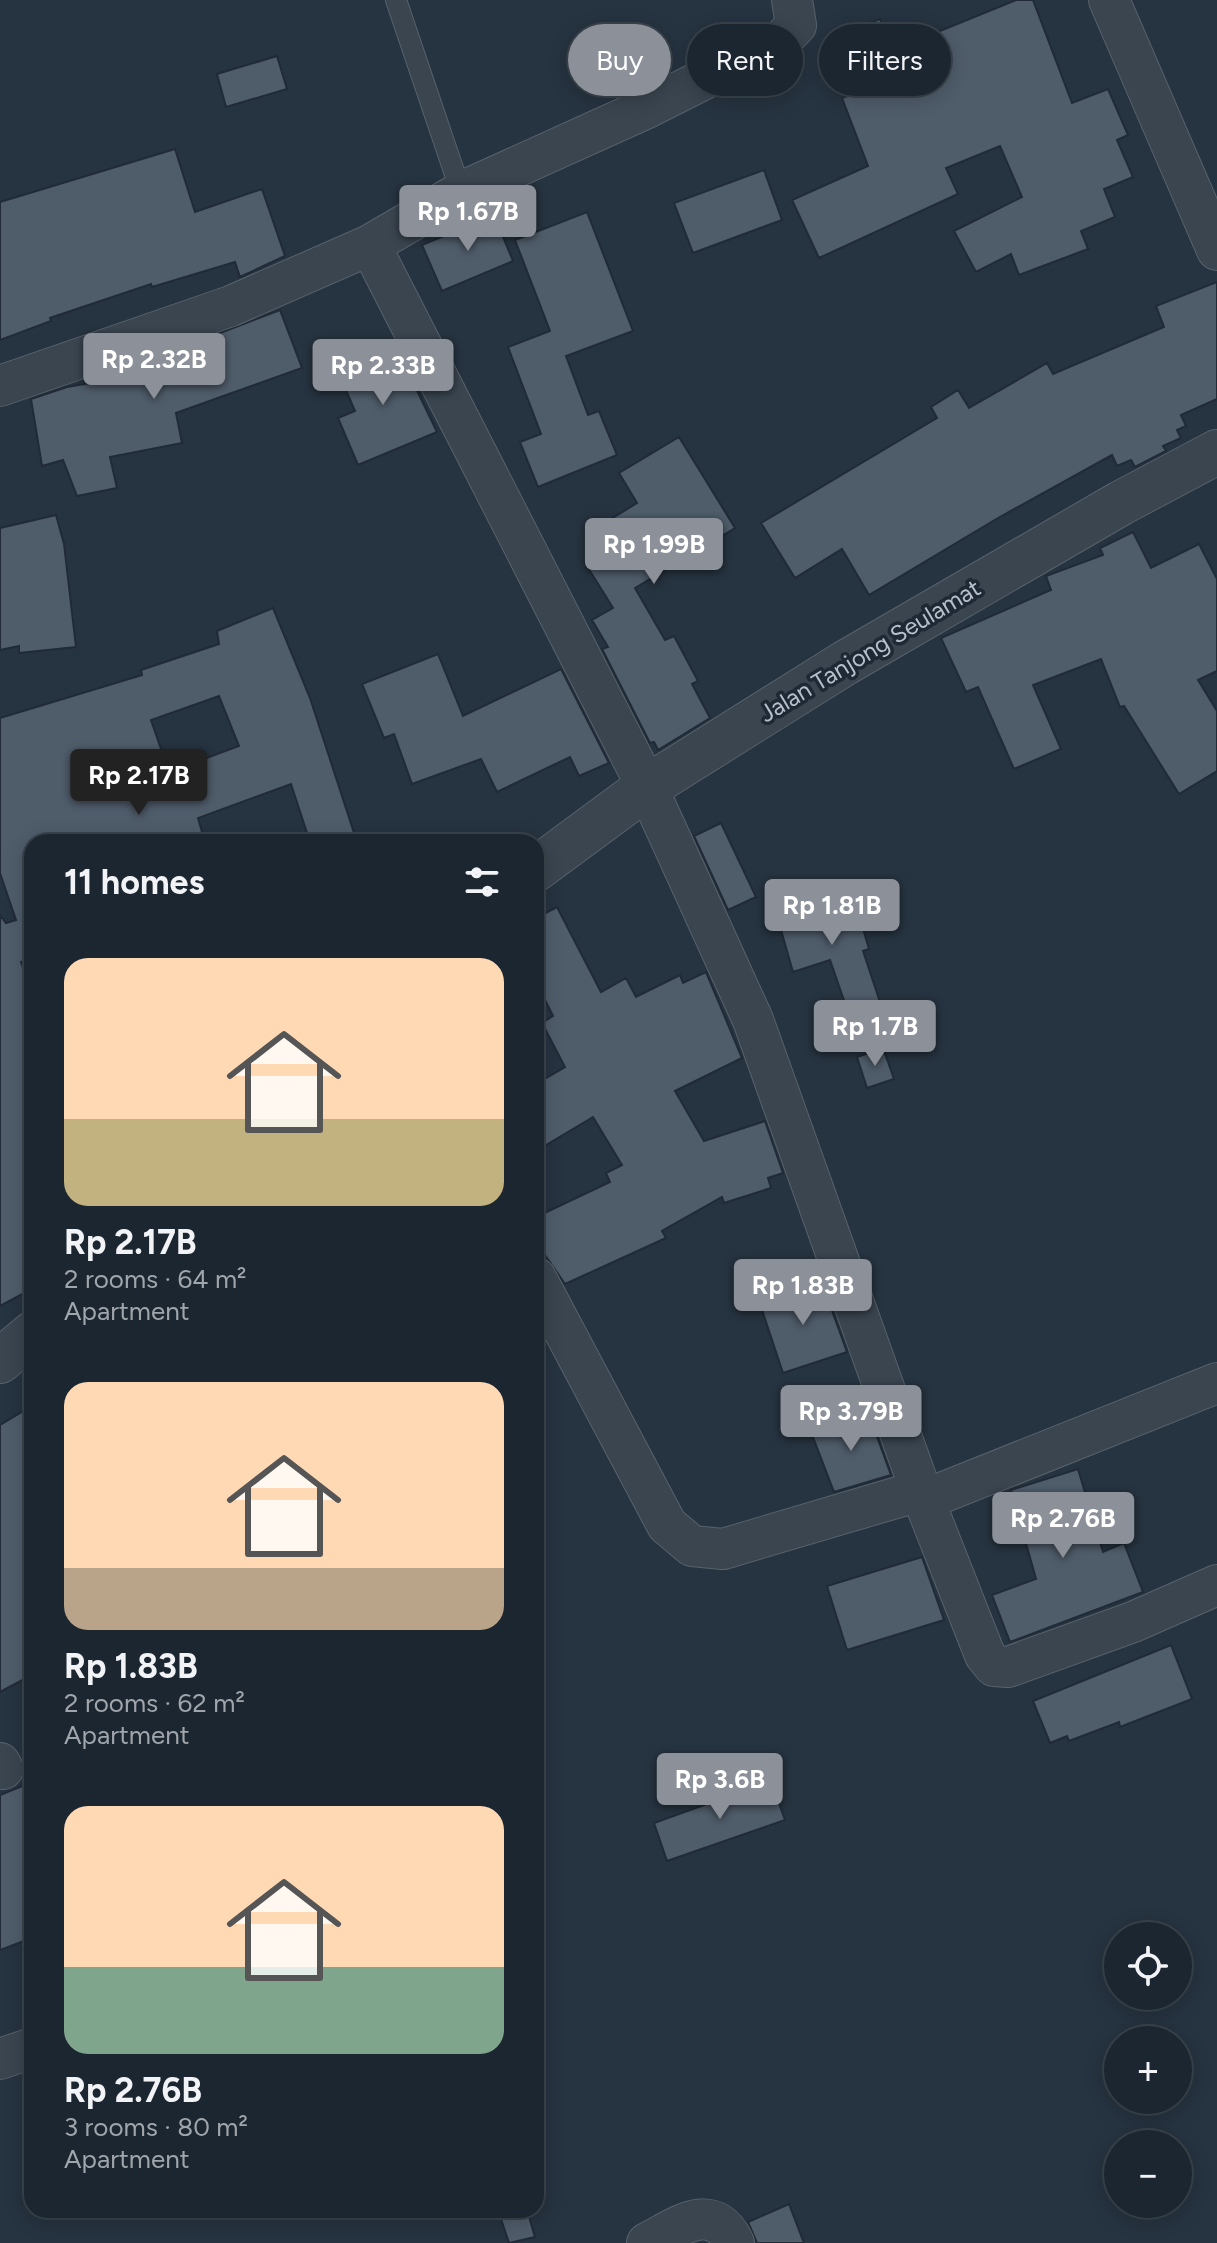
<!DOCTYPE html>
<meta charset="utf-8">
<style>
body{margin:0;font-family:Figtree,sans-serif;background:#252e38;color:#f1f3f6;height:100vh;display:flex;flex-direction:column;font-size:30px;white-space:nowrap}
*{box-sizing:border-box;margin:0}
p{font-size:26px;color:#a0a5ab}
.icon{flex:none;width:44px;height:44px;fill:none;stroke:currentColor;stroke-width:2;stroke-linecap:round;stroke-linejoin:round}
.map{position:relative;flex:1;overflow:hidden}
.drawer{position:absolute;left:24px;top:834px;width:520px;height:1384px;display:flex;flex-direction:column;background:#1c2630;border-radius:24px;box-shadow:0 4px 20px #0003,0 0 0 2px #3a434c}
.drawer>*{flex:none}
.guide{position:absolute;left:568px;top:24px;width:528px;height:72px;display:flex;gap:16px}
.controls{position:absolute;left:1104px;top:1922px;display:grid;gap:16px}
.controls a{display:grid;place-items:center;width:88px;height:88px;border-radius:50%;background:#1c2630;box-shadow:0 4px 20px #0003,0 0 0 2px #3a434c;font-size:40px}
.price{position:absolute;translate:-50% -68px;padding:0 18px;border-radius:8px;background:#8c9099;color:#fff;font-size:26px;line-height:52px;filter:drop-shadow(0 2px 4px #0008)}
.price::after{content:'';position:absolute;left:50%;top:48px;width:24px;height:18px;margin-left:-12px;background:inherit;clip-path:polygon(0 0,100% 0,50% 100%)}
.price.active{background:#222;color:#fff}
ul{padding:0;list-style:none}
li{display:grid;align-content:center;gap:16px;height:424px;padding:0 40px}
li span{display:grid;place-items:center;height:248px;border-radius:24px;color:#555}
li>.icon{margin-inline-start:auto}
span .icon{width:144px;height:144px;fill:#fffc;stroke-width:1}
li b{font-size:34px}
h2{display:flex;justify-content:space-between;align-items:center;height:96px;padding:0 40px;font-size:34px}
.tag{padding:0 28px;border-radius:36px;background:#1c2630;box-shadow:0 4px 20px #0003,0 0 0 2px #3a434c;font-size:28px;line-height:72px}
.tag.active{background:#8c9099;color:#fff}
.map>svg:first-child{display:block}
</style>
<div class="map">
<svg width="1217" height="2243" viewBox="0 0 1217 2243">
<rect width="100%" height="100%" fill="#263340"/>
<path fill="#4f5c6a" stroke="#212b37" stroke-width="2" fill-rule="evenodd" d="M1016,0H1033L1072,103L1108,89L1128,135L1117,140L1133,177L1104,189L1115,217L1081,231L1088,249L1019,275L1011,254L976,272L954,231L1022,197L1000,146L946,168L958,194L819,258L792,200L868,166L842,98L867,89L845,32L880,19L891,51Z
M277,56L287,89L226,107L217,74Z
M175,149L195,212L262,189L285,256L240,277L235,262L152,287L151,284L50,318L51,321L0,340V202Z
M764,170L782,220L693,253L674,203Z
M587,212L633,331L566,356L588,415L599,411L617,455L538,487L520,442L541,434L508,347L550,331L515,240Z
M494,215L513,261L442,291L422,245Z
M1217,282V399L1181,415L1186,426L1177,430L1181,438L1163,446L1166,451L1135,467L1131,460L1117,466L1112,455L998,518L869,595L842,549L795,578L761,523L937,418L931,407L958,390L969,408L1047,363L1053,374L1164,327L1156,306Z
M280,310L302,368L176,413L182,443L110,457L117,488L77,496L63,460L42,466L31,399L67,387L197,365L189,345Z
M396,347L437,432L358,465L338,418L355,411L338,372Z
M679,437L735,528L635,588L665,640L674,636L698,681L692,684L710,718L658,750L654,742L650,743L602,649L608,647L592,620L613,608L585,563L596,556L588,542L602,534L598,527L637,503L619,473Z
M56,515L64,544L76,647L19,653V646L0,650V528Z
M1133,532L1151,568L1199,544L1217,579V671L1198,680L1217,711V771L1179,794L1124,706L1120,707L1101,659L1033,685L1061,749L1014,769L978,687L966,692L941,638L1051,590L1046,576L1103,555L1100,548Z
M273,608L310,698L357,842H310L291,784L198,818L205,842H32V958L21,962L32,992V1289L0,1306V915L6,923L16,920L0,873V718L142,675L141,670L219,644L217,631ZM219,696L239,746L169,772L151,720Z
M438,654L463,716L561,669L609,763L579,776L570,757L497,792L481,759L412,784L394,734L384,738L362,684Z
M721,823L756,897L728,910L694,836Z
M853,894L869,949L863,951L880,1002L848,1012L830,960L793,972L777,916Z
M557,907L601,992L626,978L636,997L680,975L683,983L706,972L742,1058L675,1091L704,1141L765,1121L783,1173L768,1178L771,1188L724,1203L722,1197L662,1231L666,1238L565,1284L536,1242V1217L610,1182L606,1173L622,1165L593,1117L536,1151V1084L565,1067L542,1023L553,1016L536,982V918Z
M883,1048L894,1079L867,1088L857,1057Z
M821,1280L847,1352L783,1373L759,1301Z
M32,1406V1675L0,1692V1425Z
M868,1412L891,1475L834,1492L811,1432Z
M1078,1469L1103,1552L1124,1543L1143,1592L1010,1642L992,1595L1036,1579L1011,1490Z
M922,1557L944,1620L847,1650L827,1586Z
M1171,1645L1192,1699L1120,1727L1119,1722L1069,1741L1067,1736L1050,1743L1033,1701Z
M771,1781L785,1820L667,1861L654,1823Z
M32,1782V1938L0,1950V1795Z
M789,2204L804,2243H757L748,2222Z
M498,2210H527L535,2237L509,2243Z"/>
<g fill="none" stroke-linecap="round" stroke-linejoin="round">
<defs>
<path id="service" d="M396,0L461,192"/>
<path id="minor" d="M1109,0L1217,250
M370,245L647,787L753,1020L924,1500L1217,1383
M0,386L231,306L370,245L461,192L649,107L782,40L796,25L792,0
M536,1278L667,1525L692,1546L723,1549L909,1494L924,1500L985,1655L994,1666L1008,1667L1133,1622L1217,1585
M0,1763L3,1769
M0,2059L32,2048
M647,2243C678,2227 713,2199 734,2243"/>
<path id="tertiary" d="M536,869L647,787L845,663L1121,503L1217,452
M0,1361L32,1334"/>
</defs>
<use href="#service" stroke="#58626d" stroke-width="22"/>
<use href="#minor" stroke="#58626d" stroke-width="42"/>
<use href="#tertiary" stroke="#58626d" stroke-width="46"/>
<use href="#service" stroke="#3a4550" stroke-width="20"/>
<use href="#minor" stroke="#3a4550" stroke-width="40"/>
<use href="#tertiary" stroke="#3a4550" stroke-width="44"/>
</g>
<g text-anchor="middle" stroke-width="7" stroke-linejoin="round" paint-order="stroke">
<g font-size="24" fill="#b6bfca" stroke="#1f2935">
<text transform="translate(870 651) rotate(-31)" y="8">Jalan Tanjong Seulamat</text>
</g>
</g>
</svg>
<div class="controls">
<a><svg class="icon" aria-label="locate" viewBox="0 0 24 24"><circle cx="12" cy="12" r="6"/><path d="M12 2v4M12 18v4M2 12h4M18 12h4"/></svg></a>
<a>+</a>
<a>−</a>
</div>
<b class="price" style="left:468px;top:253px">Rp 1.67B</b>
<b class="price" style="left:154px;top:401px">Rp 2.32B</b>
<b class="price" style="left:383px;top:407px">Rp 2.33B</b>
<b class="price" style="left:654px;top:586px">Rp 1.99B</b>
<b class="price active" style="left:139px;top:817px">Rp 2.17B</b>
<b class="price" style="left:832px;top:947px">Rp 1.81B</b>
<b class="price" style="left:875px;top:1068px">Rp 1.7B</b>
<b class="price" style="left:803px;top:1327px">Rp 1.83B</b>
<b class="price" style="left:851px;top:1453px">Rp 3.79B</b>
<b class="price" style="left:1063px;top:1560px">Rp 2.76B</b>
<b class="price" style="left:720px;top:1821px">Rp 3.6B</b>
<div class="guide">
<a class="tag active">Buy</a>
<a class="tag">Rent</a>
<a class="tag">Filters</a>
</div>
<section class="drawer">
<h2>11 homes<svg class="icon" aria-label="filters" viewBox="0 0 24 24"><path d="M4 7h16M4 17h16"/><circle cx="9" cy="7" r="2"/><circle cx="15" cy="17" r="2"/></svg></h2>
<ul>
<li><span style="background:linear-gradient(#ffd9b3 65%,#c2b280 0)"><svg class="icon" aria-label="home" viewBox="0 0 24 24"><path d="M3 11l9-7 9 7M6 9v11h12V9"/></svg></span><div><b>Rp 2.17B</b><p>2 rooms · 64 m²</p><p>Apartment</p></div></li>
<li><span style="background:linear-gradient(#ffd9b3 75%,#b9a48a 0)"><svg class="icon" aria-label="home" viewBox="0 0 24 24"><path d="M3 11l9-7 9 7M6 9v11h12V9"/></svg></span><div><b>Rp 1.83B</b><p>2 rooms · 62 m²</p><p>Apartment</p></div></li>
<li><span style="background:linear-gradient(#ffd9b3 65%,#7fa58c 0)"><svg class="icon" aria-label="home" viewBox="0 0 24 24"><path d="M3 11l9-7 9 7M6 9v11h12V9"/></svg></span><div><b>Rp 2.76B</b><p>3 rooms · 80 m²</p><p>Apartment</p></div></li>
</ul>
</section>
</div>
